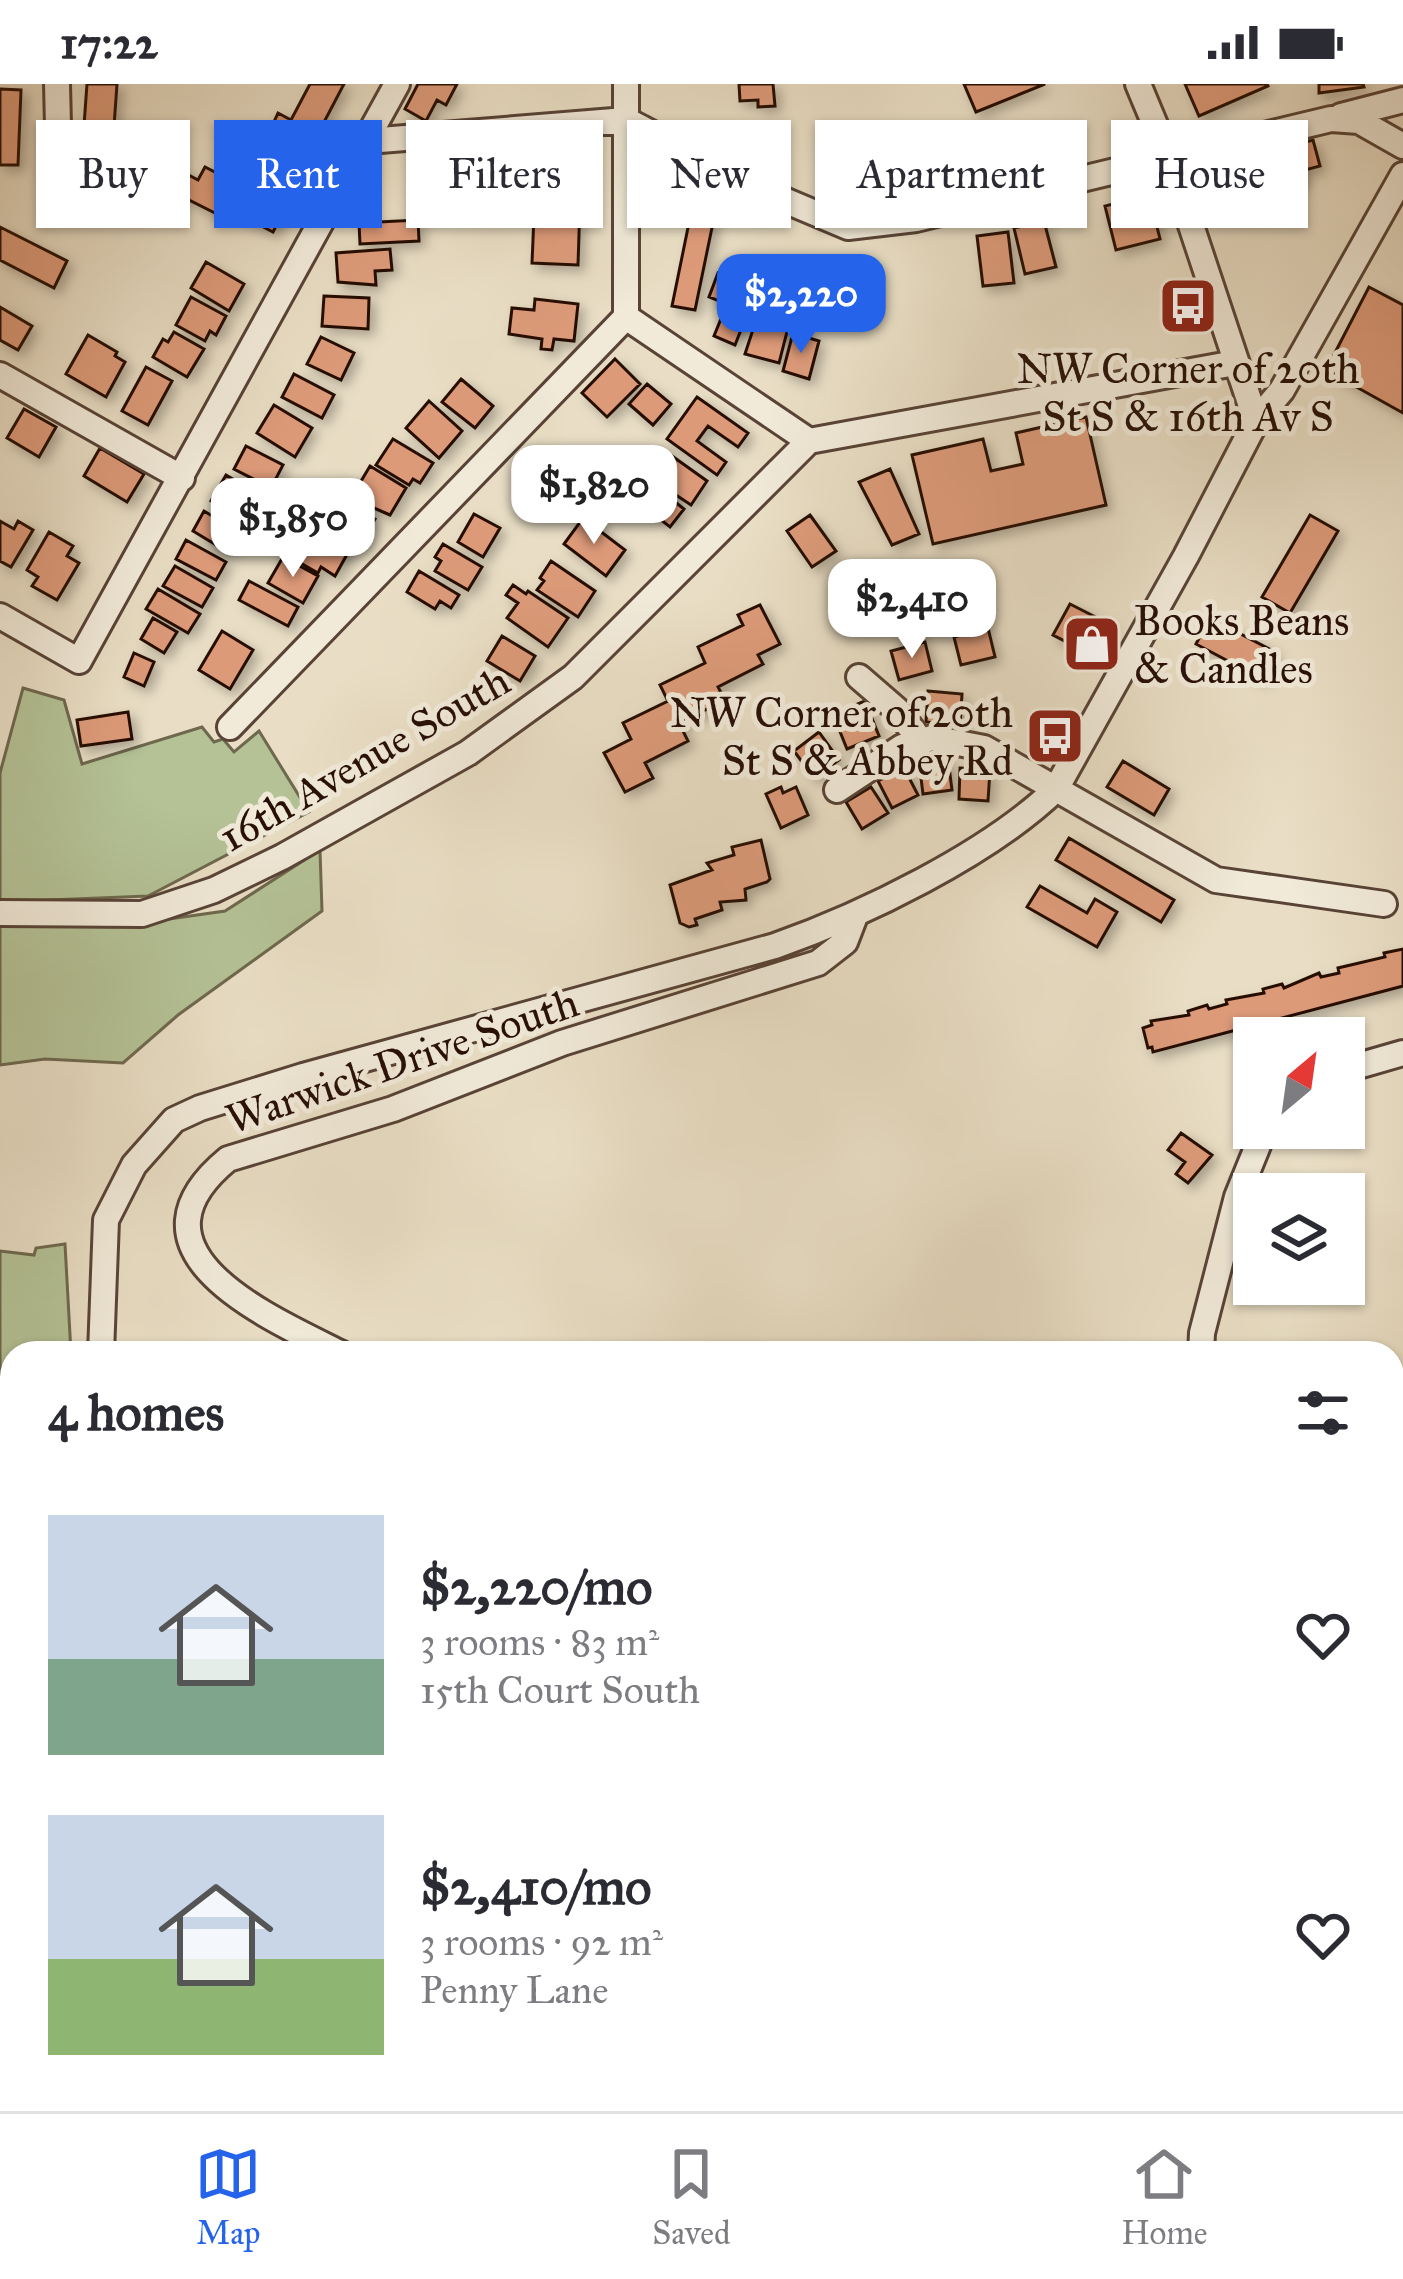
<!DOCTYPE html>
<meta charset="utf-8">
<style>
body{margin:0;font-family:"IM FELL Great Primer",serif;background:#f2f2f3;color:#2b2b33;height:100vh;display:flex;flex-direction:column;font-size:45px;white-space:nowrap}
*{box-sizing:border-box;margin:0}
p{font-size:39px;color:#7c7c81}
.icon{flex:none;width:66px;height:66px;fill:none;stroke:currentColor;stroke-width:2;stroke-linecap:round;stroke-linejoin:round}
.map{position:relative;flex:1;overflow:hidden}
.drawer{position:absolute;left:0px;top:1257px;width:1404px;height:771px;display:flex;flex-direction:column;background:#fff;border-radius:36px 36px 0 0;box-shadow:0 3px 9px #0004}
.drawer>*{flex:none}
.guide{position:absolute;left:36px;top:36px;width:1332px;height:108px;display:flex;gap:24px}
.needle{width:78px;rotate:29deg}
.buttons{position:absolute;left:1233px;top:933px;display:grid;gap:24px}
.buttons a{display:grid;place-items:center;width:132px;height:132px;border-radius:0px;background:#fff;box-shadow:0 3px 9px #0004;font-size:60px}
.price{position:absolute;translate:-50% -102px;padding:0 27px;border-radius:24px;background:#fff;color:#222;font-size:39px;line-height:78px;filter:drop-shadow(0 3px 6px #0008)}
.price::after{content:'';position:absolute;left:50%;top:72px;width:36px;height:27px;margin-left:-18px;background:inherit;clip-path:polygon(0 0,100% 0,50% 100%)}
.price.current{background:#2563eb;color:#fff}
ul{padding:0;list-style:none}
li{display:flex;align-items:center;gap:36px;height:300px;padding:0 48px}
li span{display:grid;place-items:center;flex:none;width:336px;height:240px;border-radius:0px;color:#555}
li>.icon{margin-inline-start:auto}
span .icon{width:144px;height:144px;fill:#fffc;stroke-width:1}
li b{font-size:51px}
h2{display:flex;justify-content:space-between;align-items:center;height:144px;padding:0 48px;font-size:51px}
.pill{padding:0 42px;border-radius:0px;background:#fff;box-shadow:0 3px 9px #0004;font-size:42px;line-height:108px}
.pill.current{background:#2563eb;color:#fff}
.status{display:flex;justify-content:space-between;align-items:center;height:84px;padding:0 60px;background:#fff;direction:ltr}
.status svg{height:33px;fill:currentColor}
.dock{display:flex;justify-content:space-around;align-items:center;height:168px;border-top:3px solid #e1e1e2;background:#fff;font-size:33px;color:#7c7c81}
.dock a{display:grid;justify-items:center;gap:6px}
.dock .current{color:#2563eb}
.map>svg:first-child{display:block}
</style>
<div class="status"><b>17:22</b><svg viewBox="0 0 49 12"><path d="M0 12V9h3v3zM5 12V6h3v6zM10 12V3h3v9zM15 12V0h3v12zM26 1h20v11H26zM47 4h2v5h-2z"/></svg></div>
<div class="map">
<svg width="1403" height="2027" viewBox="0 0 1403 2027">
<defs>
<filter id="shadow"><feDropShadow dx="5.5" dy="5.5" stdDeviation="6" flood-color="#0004"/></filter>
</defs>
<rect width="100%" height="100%" fill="#e9dec5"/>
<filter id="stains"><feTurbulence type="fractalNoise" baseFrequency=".00167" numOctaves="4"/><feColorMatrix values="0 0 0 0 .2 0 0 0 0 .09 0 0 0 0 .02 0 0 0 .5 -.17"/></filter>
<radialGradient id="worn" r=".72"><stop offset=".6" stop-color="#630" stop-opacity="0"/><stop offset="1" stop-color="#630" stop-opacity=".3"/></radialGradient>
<path fill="#b4c296" stroke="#6e684e" stroke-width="3" d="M23,604L64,616L82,680L202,643L214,658L223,655L234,668L259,647L309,728L148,812L0,818V689Z
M320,766L322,827L178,931L123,979L45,975L0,981V841L134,840L225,827Z
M65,1160L71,1269H12V2012L9,2027H0V1167L34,1171L36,1164Z"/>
<path fill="#dc9a79" stroke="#270f06" stroke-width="3" filter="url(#shadow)" d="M87,0H117L111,84H105L103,100L74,98L75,83H81Z
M310,0H344L290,103L255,84L276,44L272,42L278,29L291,36Z
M418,0H457L446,21L437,16L426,37L405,25Z
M739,0H773L775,22L758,23V16L740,17Z
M964,0H1045L976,28Z
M1185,0H1267L1268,2L1199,32Z
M1319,0H1363L1364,3L1319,9Z
M0,5L21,6L18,81H0Z
M1313,56L1320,82L1301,87L1304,97L1259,108L1255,94L1237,99L1232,77Z
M155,73L198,96L205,83L234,98L217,130L175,109L168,123L137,107Z
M536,85L581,87L578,181L532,179Z
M662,100L701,108L697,126L715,129L695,226L672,222L691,129L657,122Z
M245,104L285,125L273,148L233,127Z
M1149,111L1160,155L1116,166L1105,122Z
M418,136L419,157L360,160L359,139Z
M1044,137L1056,183L1025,190L1014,144Z
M0,143L67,177L54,204L0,176Z
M1008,148L1014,199L983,202L977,152Z
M390,165L392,186L375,187L376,201L338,198L336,169Z
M206,178L244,200L229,227L191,204Z
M718,189L757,205L735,261L714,252L727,220L709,213Z
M1369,203L1403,221V329L1326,286Z
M324,212L369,214L368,245L322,242Z
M191,213L226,232L216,251L210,247L205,257L176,241Z
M535,215L578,220L574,257L554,255L552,266L541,265L542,255L509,250L512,224L534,226Z
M0,223L32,242L18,266L0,256Z
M760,224L791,232L779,279L745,270Z
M174,248L204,265L187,293L153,273L163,255L168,258Z
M793,249L819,257L809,295L783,287Z
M88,251L117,268L115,272L125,278L106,313L66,290Z
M321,253L354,269L341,296L307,280Z
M615,275L640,300L607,333L582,309Z
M146,283L172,297L148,341L122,327Z
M294,290L334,311L322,334L282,313Z
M461,295L493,322L475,344L442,318Z
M647,300L671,320L653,341L629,320Z
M697,313L748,349L738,363L708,342L697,357L726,378L717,391L667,355Z
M429,317L462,347L439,374L406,344Z
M274,321L312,344L295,373L257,349Z
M24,325L56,343L39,373L7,354Z
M1086,333L1106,421L933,460L912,371L983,355L991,387L1023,380L1016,349Z
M393,355L433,379L420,399L413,395L409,401L376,381Z
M246,362L283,381L271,404L234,385Z
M100,364L144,390L127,418L84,392Z
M617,372L684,425L670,443L603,390Z
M672,372L707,397L691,421L655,397Z
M370,382L406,404L390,431L351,414Z
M890,385L919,450L892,461L859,398Z
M226,391L262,412L247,438L211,417Z
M337,413L375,435L360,461L322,438Z
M204,427L237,447L226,467L193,447Z
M474,430L500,444L483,473L458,458Z
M810,431L836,467L812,483L787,447Z
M1310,431L1338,447L1290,529L1262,513Z
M583,434L625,466L606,492L564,460Z
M0,437L14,445L18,437L33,446L11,483L0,477Z
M316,445L350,465L335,492L321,483L318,489L297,477Z
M49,448L73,462L67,472L79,479L57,516L32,502L38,493L27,486Z
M186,456L226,478L216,496L176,475Z
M443,460L482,483L468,506L435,487L441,477L435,473Z
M283,473L318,492L303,519L268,499Z
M551,477L595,507L578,533L537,506L544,497L540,494Z
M175,482L213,504L202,523L163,502Z
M419,487L459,511L451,524L440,517L435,525L407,508Z
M249,497L298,523L288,542L239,516Z
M513,501L526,510L528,507L568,534L548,563L507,534L518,519L506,511Z
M158,505L200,530L188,549L146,525Z
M1070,520L1111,541L1094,572L1053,551Z
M760,521L780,560L758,571L763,580L718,603L725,616L679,639L688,657L645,679L653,694L625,708L604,669L631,655L623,639L668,617L660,601L705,579L698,563L743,541L738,531Z
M153,534L177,548L164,569L141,555Z
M1210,534L1275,568L1262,595L1196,560Z
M988,544L995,573L961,581L954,553Z
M222,547L253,566L230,605L199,586Z
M502,552L535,572L520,597L487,577Z
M925,558L932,587L899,596L891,567Z
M134,569L154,578L144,602L124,593Z
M928,607L962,610L960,641L926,638Z
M865,617L879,652L847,665L833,630Z
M128,628L132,655L81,662L77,636Z
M819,648L839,676L814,694L794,667Z
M948,675L952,706L923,710L919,678Z
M1123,677L1169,705L1154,731L1107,703Z
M904,684L918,711L892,724L878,697Z
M960,684L990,686L988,717L959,715Z
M781,703L783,709L796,703L808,731L781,744L766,710Z
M871,703L888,729L862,745L846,718Z
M1069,754L1174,816L1161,838L1056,776Z
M761,756L770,795L767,798L745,805L746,816L720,818L722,826L695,835L697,841L689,843L680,839L670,801L712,786L707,779L734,771L732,763Z
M1040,802L1087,829L1095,815L1117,828L1097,863L1027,823Z
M1403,865V902L1153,968L1152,963L1148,964L1143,944L1152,941L1151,937L1189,931L1188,927L1207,921L1209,925L1227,920L1226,916L1264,909L1263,905L1282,900L1284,904L1319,889L1321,893L1339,889L1338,884L1385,873L1384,869Z
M1181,1049L1212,1071L1188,1099L1176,1090L1185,1078L1168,1066Z"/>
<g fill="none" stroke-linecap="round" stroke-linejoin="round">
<defs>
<path id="minor" d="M1138,0L1168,72L1256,337
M1341,32L1403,16
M368,57L626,36L758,105L848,143L916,135L1331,35L1359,37L1403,62
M55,128L59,84L57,0
M626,233L809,357
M0,291L182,394
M0,532L79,577L397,0
M859,593L896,625L921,657
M230,643L626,233V0
M837,706L902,663L932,654L984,664L1216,796L1384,820
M0,829L142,830L214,806L282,773L468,669L573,593L809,357L1235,279
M1344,986L1403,969
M101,1269L106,1136L134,1081L174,1036L200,1024L303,992L775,862C863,831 989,770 1056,705L1186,472L1256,337L1282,306L1403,91
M340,1269C266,1232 116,1167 228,1075L393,1025L562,959L818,879L845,858L855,832
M1201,1269L1202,1249L1237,1113L1265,1044
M1392,1470L1403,1449
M0,1590L12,1636
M1392,1709L1403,1714
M0,1823L12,1737
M54,2027L56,2016"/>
</defs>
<use href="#minor" stroke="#584336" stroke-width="30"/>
<use href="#minor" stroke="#f1ead9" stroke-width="24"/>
</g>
<defs>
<symbol id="bus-square" viewBox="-11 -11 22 22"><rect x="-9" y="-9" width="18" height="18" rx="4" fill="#8f2418" stroke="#f1ead9"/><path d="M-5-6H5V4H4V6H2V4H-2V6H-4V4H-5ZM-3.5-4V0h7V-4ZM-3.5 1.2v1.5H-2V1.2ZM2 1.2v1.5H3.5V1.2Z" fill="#fff"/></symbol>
<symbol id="shop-square" viewBox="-11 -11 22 22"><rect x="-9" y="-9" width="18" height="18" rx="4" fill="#8f2418" stroke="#f1ead9"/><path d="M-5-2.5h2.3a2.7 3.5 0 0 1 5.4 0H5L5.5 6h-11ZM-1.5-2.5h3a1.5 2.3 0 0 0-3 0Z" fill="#fff"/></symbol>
</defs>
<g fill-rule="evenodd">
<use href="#bus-square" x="1155" y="189" width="66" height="66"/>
<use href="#shop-square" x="1059" y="527" width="66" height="66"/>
<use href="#bus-square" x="1022" y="619" width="66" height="66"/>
</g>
<g text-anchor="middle" stroke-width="10" stroke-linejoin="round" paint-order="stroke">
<g font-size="42" fill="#270f06" stroke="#f1ead9">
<text x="1188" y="299">NW Corner of 20th<tspan x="1188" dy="48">St S &amp; 16th Av S</tspan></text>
<text x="1134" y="551" text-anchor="start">Books Beans<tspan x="1134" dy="48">&amp; Candles</tspan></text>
<text x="1013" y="643" text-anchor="end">NW Corner of 20th<tspan x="1013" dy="48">St S &amp; Abbey Rd</tspan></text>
</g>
<g font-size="42" fill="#270f06" stroke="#f1ead9">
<text transform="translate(364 674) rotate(-30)" y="15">16th Avenue South</text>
<text transform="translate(402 976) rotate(-19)" y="15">Warwick Drive South</text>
</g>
</g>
<rect width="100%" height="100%" filter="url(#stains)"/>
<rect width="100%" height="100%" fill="url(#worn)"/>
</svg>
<div class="buttons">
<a><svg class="needle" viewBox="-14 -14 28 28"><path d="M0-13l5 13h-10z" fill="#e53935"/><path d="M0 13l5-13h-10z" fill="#7c7c81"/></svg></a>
<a><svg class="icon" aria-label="layers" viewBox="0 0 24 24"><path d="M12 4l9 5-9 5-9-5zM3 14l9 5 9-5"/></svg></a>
</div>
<b class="price current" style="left:801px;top:272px">$2,220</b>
<b class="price" style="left:594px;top:463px">$1,820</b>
<b class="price" style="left:293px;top:496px">$1,850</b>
<b class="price" style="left:912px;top:577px">$2,410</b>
<div class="guide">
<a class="pill">Buy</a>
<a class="pill current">Rent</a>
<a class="pill">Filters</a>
<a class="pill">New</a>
<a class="pill">Apartment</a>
<a class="pill">House</a>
</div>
<section class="drawer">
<h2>4 homes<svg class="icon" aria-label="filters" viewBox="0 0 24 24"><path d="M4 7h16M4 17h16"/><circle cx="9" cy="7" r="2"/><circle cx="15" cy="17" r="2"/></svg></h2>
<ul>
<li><span style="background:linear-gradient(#c9d6e8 60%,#7fa58c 0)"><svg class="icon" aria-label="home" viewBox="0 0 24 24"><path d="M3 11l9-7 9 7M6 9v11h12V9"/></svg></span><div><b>$2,220/mo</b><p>3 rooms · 83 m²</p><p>15th Court South</p></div><svg class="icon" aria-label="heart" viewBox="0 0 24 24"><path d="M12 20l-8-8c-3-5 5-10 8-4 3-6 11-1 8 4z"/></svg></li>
<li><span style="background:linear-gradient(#c9d6e8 60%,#8fb573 0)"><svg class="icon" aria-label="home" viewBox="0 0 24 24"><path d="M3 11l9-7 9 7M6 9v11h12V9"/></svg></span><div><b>$2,410/mo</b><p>3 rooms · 92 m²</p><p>Penny Lane</p></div><svg class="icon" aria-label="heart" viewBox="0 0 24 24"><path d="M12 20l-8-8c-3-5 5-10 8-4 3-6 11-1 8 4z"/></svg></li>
</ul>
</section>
</div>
<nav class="dock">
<a class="current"><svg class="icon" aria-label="map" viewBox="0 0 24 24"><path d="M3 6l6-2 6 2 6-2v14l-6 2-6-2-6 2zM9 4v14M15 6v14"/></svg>Map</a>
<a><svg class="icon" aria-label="saved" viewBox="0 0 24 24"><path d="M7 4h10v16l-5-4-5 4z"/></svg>Saved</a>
<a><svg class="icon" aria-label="home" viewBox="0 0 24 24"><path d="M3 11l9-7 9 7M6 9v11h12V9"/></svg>Home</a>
</nav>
